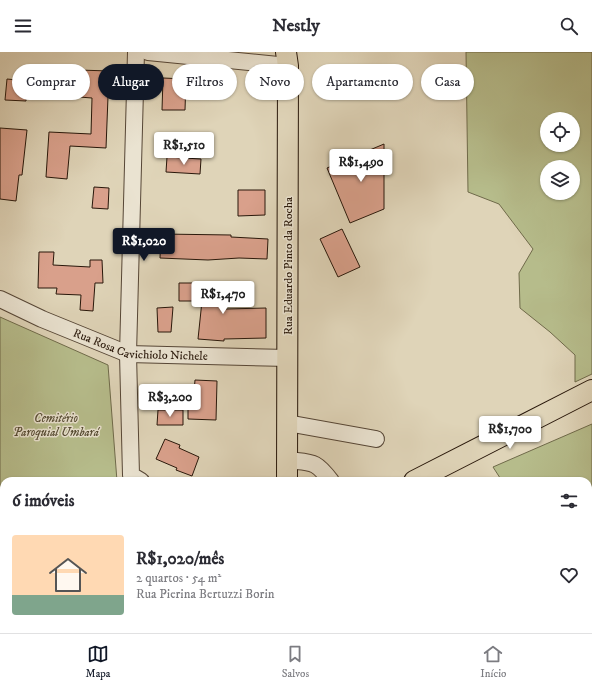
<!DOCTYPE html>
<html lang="pt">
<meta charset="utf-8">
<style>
body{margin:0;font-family:"IM FELL DW Pica",serif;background:#f2f2f3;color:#2b2b33;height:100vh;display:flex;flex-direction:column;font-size:15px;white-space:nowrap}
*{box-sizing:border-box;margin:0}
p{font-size:13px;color:#7c7c81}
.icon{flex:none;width:22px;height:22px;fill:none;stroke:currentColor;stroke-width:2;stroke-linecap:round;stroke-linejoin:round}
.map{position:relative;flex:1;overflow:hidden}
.panel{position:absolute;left:0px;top:425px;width:592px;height:156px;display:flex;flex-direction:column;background:#fff;border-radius:12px 12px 0 0;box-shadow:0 1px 3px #0004}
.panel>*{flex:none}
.guide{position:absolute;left:12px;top:12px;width:568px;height:36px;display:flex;gap:8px}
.buttons{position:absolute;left:540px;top:60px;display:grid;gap:8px}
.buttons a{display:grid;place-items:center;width:40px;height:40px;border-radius:50%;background:#fff;box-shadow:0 1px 3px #0004;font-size:20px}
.price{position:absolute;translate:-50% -34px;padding:0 9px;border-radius:4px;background:#fff;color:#222;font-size:13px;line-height:26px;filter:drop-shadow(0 1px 2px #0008)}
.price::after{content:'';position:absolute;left:50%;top:24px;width:12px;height:9px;margin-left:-6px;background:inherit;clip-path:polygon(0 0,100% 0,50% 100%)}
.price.current{background:#111827;color:#fff}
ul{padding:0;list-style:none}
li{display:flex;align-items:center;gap:12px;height:100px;padding:0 12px}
li span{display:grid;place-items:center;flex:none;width:112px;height:80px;border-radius:4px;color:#555}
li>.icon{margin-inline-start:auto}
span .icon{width:48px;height:48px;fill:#fffc;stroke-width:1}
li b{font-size:17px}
h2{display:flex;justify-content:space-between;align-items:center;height:48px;padding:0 12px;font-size:17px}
.chip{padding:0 14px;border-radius:18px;background:#fff;box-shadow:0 1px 3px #0004;font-size:14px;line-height:36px}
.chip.current{background:#111827;color:#fff}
header{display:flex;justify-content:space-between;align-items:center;height:52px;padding:0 12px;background:#fff;font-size:18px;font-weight:700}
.menu{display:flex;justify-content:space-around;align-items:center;height:56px;border-top:1px solid #e1e1e2;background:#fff;font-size:11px;color:#7c7c81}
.menu a{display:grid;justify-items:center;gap:2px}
.menu .current{color:#111827}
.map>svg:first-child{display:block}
</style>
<header><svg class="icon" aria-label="menu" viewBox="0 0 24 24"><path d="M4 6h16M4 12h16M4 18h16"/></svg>Nestly<svg class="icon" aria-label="search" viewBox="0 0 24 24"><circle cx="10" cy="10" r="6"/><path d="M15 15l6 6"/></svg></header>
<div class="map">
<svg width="592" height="581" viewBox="0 0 592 581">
<rect width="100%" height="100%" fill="#dfd4b8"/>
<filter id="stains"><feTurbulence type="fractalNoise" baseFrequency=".005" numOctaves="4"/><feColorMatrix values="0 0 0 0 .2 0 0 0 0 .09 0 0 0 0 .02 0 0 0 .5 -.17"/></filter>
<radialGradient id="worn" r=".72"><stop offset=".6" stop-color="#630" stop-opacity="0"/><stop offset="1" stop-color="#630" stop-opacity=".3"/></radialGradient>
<path fill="#b6bc8b" stroke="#6f6a4a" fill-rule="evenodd" d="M466,0H592V322L575,330V303L550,280L520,256L519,221L533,197L499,152L468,140ZM547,67H573V93H547ZM547,115H573V141H547Z
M0,265L108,313L117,429H4V469L0,470Z
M592,372V581H472V577H588V429H502L493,415Z"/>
<path fill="#d9a08b" stroke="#28170a" d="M79,18L109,19L106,96L70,94L67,127L46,125L49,80L91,82L92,46L79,45Z
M163,26L186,27L185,58H162Z
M7,27L27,29L26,49L5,48Z
M0,76L27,78L22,123H19L16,149L0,147Z
M384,92V157L350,171L327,116Z
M167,105L201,107L200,122L166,120Z
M94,135L109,136L108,157L92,156Z
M238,138H265V163L238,164Z
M342,177L360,215L338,225L320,187Z
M161,182L231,183V185L268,187L267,207L239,206L208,208L160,206Z
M39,200H54L53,213L90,215V208H102L103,231H95L93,259L80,258L81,243L56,242L57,236H38Z
M179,231H213V238L228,240L226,257L266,256V286L224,287V289L198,287L202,249H179Z
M173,255L171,280H158L157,256Z
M195,328L217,329L216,368L188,367V351L193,352Z
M157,335H168L167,354H156Z
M158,358H183V373H157Z
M165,387L180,393L179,396L199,405L192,424L176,418L177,416L156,407Z"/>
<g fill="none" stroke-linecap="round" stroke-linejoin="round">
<defs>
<g id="minor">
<path d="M136,0L128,302L131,423L141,429"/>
<path d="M148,0L288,14"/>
<path id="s1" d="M0,247L42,267L128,302L288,306"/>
<path d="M287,371L376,387"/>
<path d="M287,408C313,411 315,408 331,429"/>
<path d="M0,569L4,568"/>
<path d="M118,577L123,581"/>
</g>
<path id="major" d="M286,0L288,14L287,429
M414,429L592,338
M219,581L223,577"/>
</defs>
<use href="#minor" stroke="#564636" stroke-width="18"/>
<use href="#major" stroke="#28170a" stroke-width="22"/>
<use href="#minor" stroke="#eae3d1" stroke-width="16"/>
<use href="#major" stroke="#dfd4b8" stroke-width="20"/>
</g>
<g text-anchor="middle" stroke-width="3" stroke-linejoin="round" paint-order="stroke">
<g font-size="12" fill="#28170a" stroke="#eae3d1">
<text transform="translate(288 214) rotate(-90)" y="4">Rua Eduardo Pinto da Rocha</text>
<text dy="4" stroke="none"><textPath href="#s1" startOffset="150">Rua Rosa Cavichiolo Nichele</textPath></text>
</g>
<g font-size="12" font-style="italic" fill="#534931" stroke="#eae3d1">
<text x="56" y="370">Cemitério<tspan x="56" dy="14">Paroquial Umbará</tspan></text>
</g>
</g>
<rect width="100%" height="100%" filter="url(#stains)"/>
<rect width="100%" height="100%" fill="url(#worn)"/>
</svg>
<div class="buttons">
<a><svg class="icon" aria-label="locate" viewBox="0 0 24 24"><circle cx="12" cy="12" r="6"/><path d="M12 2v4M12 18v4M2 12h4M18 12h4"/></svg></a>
<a><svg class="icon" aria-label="layers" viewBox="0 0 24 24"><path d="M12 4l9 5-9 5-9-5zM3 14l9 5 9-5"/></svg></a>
</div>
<b class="price" style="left:184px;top:114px">R$1,510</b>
<b class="price" style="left:361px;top:131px">R$1,490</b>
<b class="price current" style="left:144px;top:210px">R$1,020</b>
<b class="price" style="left:223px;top:263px">R$1,470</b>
<b class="price" style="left:170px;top:366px">R$3,200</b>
<b class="price" style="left:510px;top:398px">R$1,700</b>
<div class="guide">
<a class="chip">Comprar</a>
<a class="chip current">Alugar</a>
<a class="chip">Filtros</a>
<a class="chip">Novo</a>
<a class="chip">Apartamento</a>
<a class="chip">Casa</a>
</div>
<section class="panel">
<h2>6 imóveis<svg class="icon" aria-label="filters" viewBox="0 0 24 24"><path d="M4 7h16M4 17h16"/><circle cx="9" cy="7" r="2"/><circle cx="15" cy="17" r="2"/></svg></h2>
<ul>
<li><span style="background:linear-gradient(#ffd9b3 75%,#7fa58c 0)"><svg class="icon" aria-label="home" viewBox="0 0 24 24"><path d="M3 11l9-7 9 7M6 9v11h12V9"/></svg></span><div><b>R$1,020/mês</b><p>2 quartos · 54 m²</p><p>Rua Pierina Bertuzzi Borin</p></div><svg class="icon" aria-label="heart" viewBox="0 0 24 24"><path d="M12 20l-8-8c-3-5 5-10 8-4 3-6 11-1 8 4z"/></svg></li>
</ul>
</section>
</div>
<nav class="menu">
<a class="current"><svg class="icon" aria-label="map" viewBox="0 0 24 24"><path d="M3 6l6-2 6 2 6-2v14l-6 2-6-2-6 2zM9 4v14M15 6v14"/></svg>Mapa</a>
<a><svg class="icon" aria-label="saved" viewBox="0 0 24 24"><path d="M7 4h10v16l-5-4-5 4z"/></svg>Salvos</a>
<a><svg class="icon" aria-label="home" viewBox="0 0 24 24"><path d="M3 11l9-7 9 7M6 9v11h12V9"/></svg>Início</a>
</nav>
